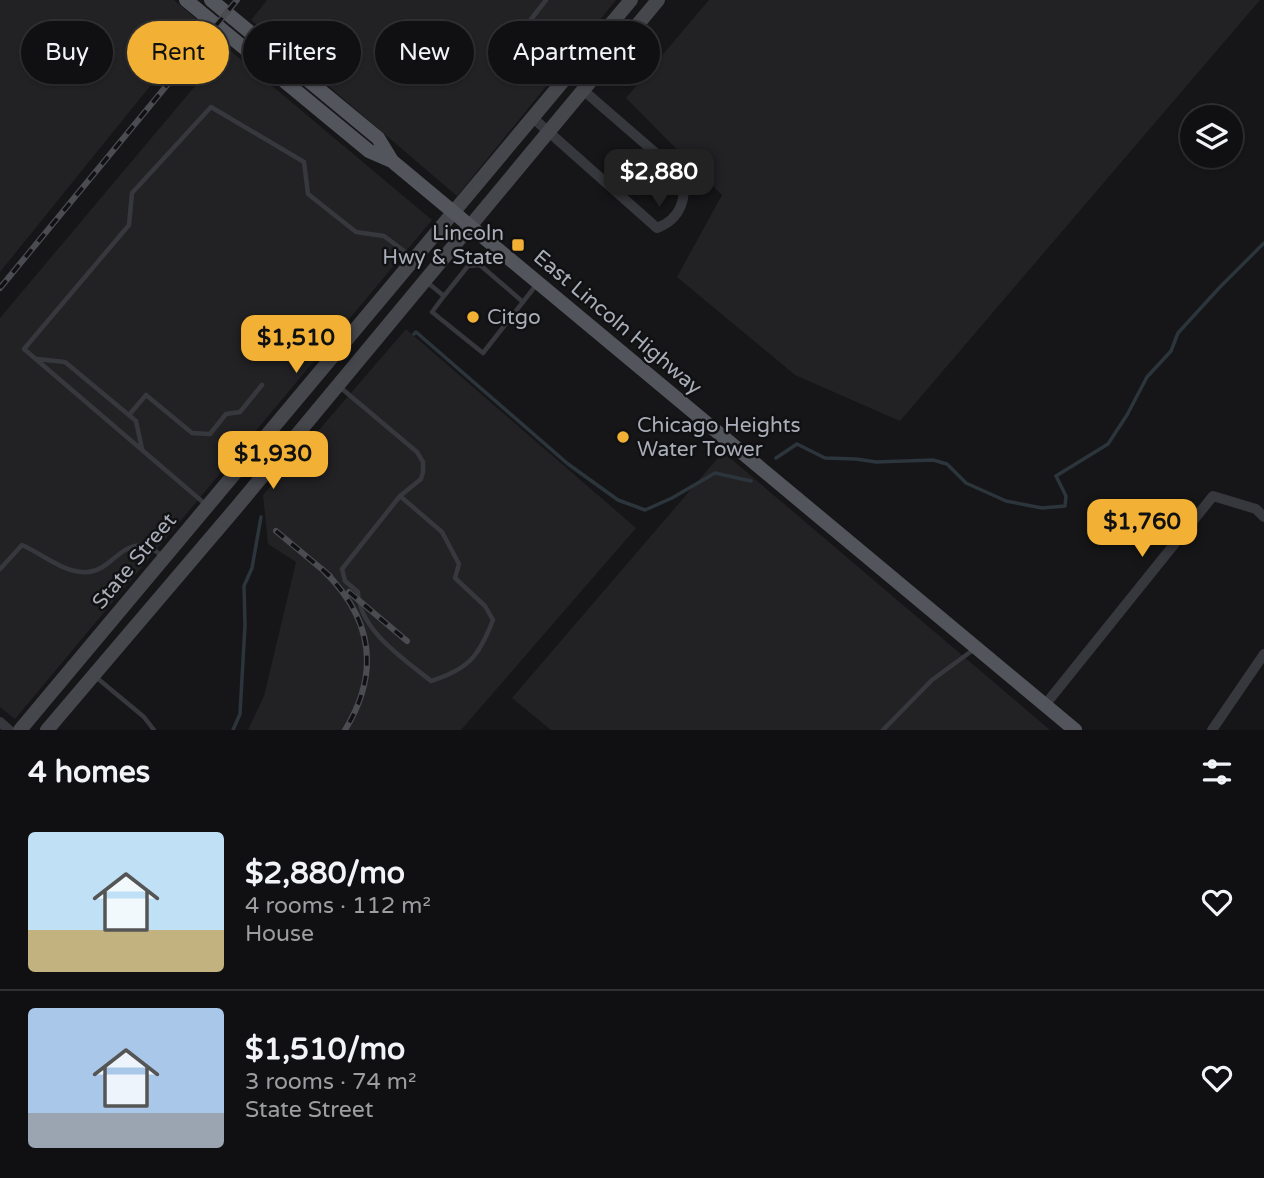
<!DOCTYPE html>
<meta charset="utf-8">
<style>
body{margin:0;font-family:"Varela Round",sans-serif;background:#19191b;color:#f1f3f6;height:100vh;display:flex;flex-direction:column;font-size:26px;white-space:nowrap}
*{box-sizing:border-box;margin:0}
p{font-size:23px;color:#9c9d9f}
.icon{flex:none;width:38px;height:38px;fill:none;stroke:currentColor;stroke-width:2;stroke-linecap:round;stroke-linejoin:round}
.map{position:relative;height:730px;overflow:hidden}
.details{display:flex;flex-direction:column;background:#101012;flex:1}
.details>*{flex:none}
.top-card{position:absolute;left:21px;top:21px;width:700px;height:63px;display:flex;gap:14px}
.buttons{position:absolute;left:1180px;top:105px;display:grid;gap:14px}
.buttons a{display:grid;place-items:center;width:63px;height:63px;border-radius:50%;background:#101012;box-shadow:0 2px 5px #0004,0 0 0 2px #303032;font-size:35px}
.price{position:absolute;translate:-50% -60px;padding:0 16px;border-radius:14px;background:#f2b134;color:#111;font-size:23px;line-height:46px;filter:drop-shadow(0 2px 4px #0008)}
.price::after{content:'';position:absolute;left:50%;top:42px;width:21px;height:16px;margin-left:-10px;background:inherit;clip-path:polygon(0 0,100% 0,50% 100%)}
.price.selected{background:#222;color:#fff}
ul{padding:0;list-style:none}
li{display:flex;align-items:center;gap:21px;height:175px;padding:0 28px}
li+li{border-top:2px solid #303032}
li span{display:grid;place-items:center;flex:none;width:196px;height:140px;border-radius:7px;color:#555}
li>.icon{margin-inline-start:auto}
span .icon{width:84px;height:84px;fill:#fffc;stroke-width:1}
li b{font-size:30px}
h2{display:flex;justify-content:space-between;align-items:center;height:84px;padding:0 28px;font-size:30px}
.chip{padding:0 24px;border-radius:32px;background:#101012;box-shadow:0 2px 5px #0004,0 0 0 2px #303032;font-size:24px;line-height:63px}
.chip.selected{background:#f2b134;color:#111}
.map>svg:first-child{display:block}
</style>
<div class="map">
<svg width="1264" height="730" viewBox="0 0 1264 730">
<rect width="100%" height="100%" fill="#161618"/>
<path fill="#222225" d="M0,0H174L201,23L0,272Z
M267,0H616L457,196L251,20Z
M709,0H1260L900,421L795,375L677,277L722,195L626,98Z
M227,48L432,220L15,719L0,707V318Z
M406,329L636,528L461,730H248L264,696L296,562L268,544L263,495Z
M723,452L1050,730H551L512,698Z"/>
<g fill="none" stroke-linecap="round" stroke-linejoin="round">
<path stroke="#2c353c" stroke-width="3.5" d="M414,334L416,332L568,464L618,500L645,510L672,498L715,473L751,481
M776,458L797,444L825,458L856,459L876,462L933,460L947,464L966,483L1006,501L1042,508L1065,506L1066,496L1056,476L1108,444L1127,415L1147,377L1171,351L1178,333L1220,287L1264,243
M233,730L240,714L245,625L244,586L252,568L261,517"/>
<path stroke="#37383d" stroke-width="4.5" d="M521,32L546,0
M480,265L493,250
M428,283L444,296L432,312L483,353L537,284
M444,296L468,266L480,265L523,302
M37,359L65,362L136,421L142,449
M341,388L417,452L423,462V472L421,479L400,496L342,569L345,581L358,592C359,630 404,659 431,681C469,669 479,656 493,620L485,606L455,578L459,564L442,532L400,496
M129,415L146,395L192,433L210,434L226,414L240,412L262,385
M204,503L24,349L129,225L132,193L211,107L304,162L308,194L356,232L384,236L412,257
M0,569L22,545C43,554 64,574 88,572C116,570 125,527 161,555
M97,678L144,717L154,730
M883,730L932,680L973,650"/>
<path stroke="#37383d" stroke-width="10" d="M533,118L657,228C681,219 688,197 681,175L583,90
M1045,705L1213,496L1256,509L1264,517
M0,722L9,730
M1212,730L1264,654"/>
<path stroke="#45474d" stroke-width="14" d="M20,730L631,0
M47,730L236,508L658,0"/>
<path stroke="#53555c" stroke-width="14" d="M186,0L369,151L392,161L1075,730
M211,0L378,138L392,161"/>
<defs>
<path id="rail" d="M0,288L237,0
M276,531L330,576
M322,569C372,617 381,671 345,730
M349,592L407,641"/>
</defs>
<use href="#rail" stroke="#4a4c52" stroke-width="6"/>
<use href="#rail" stroke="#111113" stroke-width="3.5" stroke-dasharray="10" stroke-linecap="butt"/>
</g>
<g fill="#f2b134" stroke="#111113" stroke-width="2.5">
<rect x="511" y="238" width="14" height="14" rx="3.5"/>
<circle cx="473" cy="317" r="7"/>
<circle cx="623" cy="437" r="7"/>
</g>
<g text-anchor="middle" stroke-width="5" stroke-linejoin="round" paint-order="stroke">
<g font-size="21" fill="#a8adb8" stroke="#111113" text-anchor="start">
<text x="504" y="240" text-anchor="end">Lincoln<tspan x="504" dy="24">Hwy &amp; State</tspan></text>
<text x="487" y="324">Citgo</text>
<text x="637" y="432">Chicago Heights<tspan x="637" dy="24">Water Tower</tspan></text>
</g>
<g font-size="21" fill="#a8adb8" stroke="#111113">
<text transform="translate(618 322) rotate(40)" y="7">East Lincoln Highway</text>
<text transform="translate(134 561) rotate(-50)" y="7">State Street</text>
</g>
</g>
</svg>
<div class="buttons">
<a><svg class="icon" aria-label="layers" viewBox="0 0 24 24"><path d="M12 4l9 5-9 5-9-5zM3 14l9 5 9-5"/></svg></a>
</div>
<b class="price selected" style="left:659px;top:209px">$2,880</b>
<b class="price" style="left:296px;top:375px">$1,510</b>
<b class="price" style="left:273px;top:491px">$1,930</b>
<b class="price" style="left:1142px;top:559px">$1,760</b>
<div class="top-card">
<a class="chip">Buy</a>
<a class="chip selected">Rent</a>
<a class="chip">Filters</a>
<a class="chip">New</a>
<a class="chip">Apartment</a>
</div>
</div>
<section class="details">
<h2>4 homes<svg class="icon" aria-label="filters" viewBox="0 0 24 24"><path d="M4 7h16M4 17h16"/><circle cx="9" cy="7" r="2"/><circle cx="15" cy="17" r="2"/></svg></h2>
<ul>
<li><span style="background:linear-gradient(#bfe0f5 70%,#c2b280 0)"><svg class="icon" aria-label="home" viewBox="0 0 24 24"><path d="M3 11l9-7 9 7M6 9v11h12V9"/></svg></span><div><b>$2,880/mo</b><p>4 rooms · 112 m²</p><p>House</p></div><svg class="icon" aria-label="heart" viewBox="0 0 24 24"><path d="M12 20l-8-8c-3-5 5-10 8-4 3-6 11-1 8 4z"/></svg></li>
<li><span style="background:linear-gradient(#a9c7e8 75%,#9aa5b1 0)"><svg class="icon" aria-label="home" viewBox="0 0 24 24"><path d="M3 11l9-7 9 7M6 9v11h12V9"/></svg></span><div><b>$1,510/mo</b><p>3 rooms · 74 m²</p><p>State Street</p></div><svg class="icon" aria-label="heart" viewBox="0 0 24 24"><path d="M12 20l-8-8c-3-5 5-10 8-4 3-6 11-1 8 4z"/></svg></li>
</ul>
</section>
